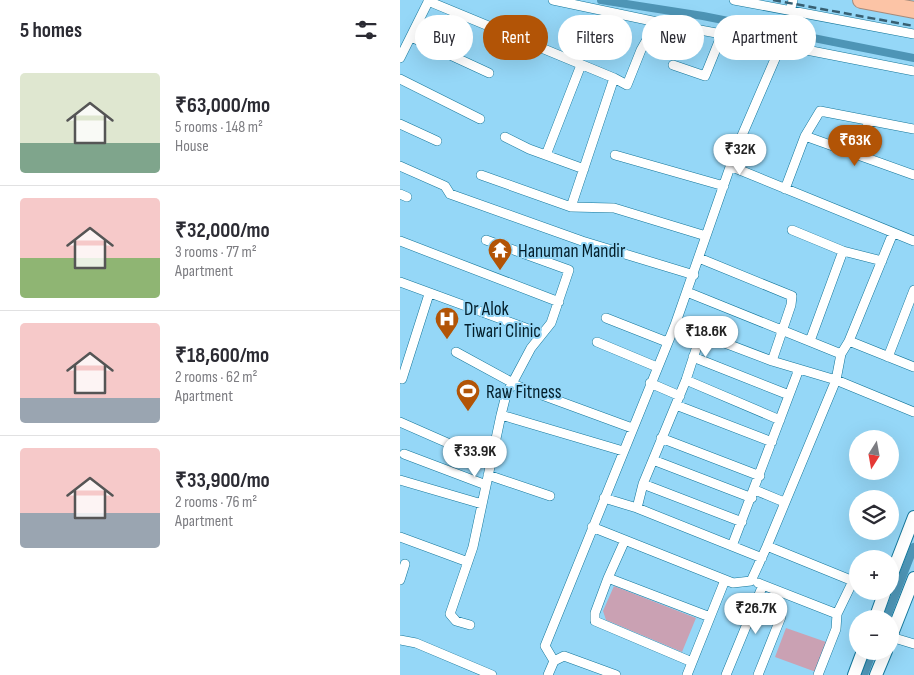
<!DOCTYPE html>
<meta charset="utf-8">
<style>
body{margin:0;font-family:"Sofia Sans Condensed",sans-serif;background:#f7f7f7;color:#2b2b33;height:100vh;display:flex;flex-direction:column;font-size:19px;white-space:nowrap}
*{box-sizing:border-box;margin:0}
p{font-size:16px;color:#7c7c81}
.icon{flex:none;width:28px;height:28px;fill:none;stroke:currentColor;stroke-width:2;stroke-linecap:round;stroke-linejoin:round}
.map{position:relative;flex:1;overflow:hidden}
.panel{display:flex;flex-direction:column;background:#fff;width:400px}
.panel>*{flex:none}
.banner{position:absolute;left:15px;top:15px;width:424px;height:45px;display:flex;gap:10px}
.needle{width:32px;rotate:191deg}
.controls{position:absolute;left:449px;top:430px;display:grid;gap:10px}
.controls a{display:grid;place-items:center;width:50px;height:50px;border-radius:50%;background:#fff;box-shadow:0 5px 20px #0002;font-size:25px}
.price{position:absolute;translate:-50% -42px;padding:0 11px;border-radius:18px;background:#fff;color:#222;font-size:16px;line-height:32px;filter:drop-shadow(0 1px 2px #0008)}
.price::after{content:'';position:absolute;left:50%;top:30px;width:15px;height:11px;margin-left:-8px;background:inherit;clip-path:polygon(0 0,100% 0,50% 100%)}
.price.current{background:#b25406;color:#fff}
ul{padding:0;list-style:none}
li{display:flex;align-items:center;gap:15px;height:125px;padding:0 20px}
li+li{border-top:1px solid #e1e1e2}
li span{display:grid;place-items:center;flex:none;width:140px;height:100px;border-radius:5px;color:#555}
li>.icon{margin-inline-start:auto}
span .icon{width:60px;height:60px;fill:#fffc;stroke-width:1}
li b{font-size:21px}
h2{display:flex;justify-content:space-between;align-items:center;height:60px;padding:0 20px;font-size:21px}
.pill{padding:0 18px;border-radius:22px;background:#fff;box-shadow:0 5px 20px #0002;font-size:18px;line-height:45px}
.pill.current{background:#b25406;color:#fff}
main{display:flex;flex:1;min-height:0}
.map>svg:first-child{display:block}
</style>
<main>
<section class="panel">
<h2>5 homes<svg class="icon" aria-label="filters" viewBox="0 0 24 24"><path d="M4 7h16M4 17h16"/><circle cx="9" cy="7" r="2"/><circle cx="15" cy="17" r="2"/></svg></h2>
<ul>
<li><span style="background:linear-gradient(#dfe7d0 70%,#7fa58c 0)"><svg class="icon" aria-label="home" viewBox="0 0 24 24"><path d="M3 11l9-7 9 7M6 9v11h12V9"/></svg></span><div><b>₹63,000/mo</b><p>5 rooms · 148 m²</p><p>House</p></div></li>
<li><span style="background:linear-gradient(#f6c9c9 60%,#8fb573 0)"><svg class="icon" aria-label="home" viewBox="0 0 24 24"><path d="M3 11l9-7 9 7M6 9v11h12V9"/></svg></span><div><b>₹32,000/mo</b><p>3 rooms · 77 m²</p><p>Apartment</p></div></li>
<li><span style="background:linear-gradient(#f6c9c9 75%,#9aa5b1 0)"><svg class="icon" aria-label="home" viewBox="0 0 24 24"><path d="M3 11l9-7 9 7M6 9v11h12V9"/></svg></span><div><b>₹18,600/mo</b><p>2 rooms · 62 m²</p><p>Apartment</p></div></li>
<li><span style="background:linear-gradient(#f6c9c9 65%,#9aa5b1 0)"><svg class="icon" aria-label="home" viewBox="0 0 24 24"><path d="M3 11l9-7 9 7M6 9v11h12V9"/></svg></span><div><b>₹33,900/mo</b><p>2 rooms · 76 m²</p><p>Apartment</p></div></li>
</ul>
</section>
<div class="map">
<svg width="514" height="675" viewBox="0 0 514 675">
<rect width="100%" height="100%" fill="#95d7f7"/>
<path fill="#caa1b3" d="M214,586L296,618L282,652L206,620L203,611Z
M386,628L429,643L416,672L375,657Z"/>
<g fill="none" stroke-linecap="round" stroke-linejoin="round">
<path stroke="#4e95b6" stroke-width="8" d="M201,0L303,16L514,58
M486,619L514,547
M464,675L473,651"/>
<defs>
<path id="street" d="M153,0L257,22
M334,0L514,34
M393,0L381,45L514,71
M28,1L214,78
M11,37L89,73
M0,58L29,0
M273,65L305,76L322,34
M0,79L80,119
M0,124L37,141
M405,136L514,175
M105,137L129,149L184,169
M146,155L181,65
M215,155L324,186
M458,155L469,121
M0,166L45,186L50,194L182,241L294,275
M330,166L514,241
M81,175L171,207L214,208L306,236
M385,189L405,136L420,111L514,129
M0,194L7,197
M392,230L443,251L482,261
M86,240L169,270L151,323L131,348L106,395L101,415L223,451
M0,241L159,302
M299,258L392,296L391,305L372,361L301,334L286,380L243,484L237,508L362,558
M0,282L142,334
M287,292L441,354
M206,318L267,342
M275,325L301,334
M410,341L443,251
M449,341L514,367
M197,342L257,367
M56,352L113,383
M293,357L389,395
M488,357L514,290
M372,361L436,380L441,354L449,341L493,233
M2,379L29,294
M286,380L380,420
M250,383L280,396
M112,384L232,428
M276,405L372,442
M0,422L91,462
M261,438L360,476
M4,454L86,485
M253,460L352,498
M88,475L150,496
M0,480L82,504
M243,484L342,522
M355,490L384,502
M204,498L237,508
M192,527L333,583L351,581L367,546L458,583
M0,537L68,562
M332,546L399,369
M367,546L436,380L514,412
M208,578L225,540
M0,580L5,564
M358,583L437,614
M70,625L56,621L50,614L73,547L101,415
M491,637L514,644
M0,640L16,643L92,675
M154,661L145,646L275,325L337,147L381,45L257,22L241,50L227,85L214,78L171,207
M292,662L195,621V613L208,578L310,617
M148,675L154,661L164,656L216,675
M287,675L325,580
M326,675L363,585
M358,675L381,617
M418,675L436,629L437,614L453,581"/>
<path id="secondary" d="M490,579L514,517
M475,619L485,591
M490,639L514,578
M454,675L463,651
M476,675L486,651"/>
<path id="highway" d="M461,0L514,10"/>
</defs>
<use href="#street" stroke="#13769a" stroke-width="10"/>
<use href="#secondary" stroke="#13769a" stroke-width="14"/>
<use href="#highway" stroke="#a58a7b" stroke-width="18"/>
<use href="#street" stroke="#fff" stroke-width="9"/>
<use href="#secondary" stroke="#fff" stroke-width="12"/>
<use href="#highway" stroke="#fcc4a6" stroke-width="16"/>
<path stroke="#375f72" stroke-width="2.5" stroke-dasharray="8 4" stroke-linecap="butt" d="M373,0L514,26"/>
</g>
<defs>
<symbol id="temple-pin" viewBox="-11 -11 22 30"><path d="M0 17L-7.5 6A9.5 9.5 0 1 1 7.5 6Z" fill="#b25406" stroke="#95d7f7"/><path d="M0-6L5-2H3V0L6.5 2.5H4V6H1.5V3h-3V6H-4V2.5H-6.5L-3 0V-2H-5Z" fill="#fff"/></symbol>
<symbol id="hospital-pin" viewBox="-11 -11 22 30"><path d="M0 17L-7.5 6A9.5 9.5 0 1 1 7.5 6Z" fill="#b25406" stroke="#95d7f7"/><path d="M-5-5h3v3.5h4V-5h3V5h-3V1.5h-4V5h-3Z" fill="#fff"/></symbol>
<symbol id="stadium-pin" viewBox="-11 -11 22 30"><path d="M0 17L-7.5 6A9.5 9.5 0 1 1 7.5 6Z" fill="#b25406" stroke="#95d7f7"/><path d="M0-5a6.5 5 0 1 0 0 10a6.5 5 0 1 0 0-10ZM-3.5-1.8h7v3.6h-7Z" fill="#fff"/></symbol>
</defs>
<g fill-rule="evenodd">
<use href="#temple-pin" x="86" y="236" width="28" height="38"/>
<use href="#hospital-pin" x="33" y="305" width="28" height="38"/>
<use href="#stadium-pin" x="54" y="377" width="28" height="38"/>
</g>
<g text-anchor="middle" stroke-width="4" stroke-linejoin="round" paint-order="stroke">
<g font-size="19" fill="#031e2a" stroke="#95d7f7" text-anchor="start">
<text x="118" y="257">Hanuman Mandir</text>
<text x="64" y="315">Dr Alok<tspan x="64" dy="22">Tiwari Clinic</tspan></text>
<text x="86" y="398">Raw Fitness</text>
</g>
</g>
</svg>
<div class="controls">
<a><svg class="needle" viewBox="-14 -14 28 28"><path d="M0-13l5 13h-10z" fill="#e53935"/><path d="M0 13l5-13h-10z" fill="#7c7c81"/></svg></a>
<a><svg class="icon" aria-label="layers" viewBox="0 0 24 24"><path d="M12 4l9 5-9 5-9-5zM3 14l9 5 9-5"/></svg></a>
<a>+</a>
<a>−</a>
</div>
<b class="price current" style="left:455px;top:167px">₹63K</b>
<b class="price" style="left:340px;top:176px">₹32K</b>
<b class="price" style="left:306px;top:358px">₹18.6K</b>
<b class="price" style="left:75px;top:478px">₹33.9K</b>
<b class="price" style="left:356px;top:635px">₹26.7K</b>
<div class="banner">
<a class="pill">Buy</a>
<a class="pill current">Rent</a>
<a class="pill">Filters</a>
<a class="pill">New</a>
<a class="pill">Apartment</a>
</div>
</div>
</main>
